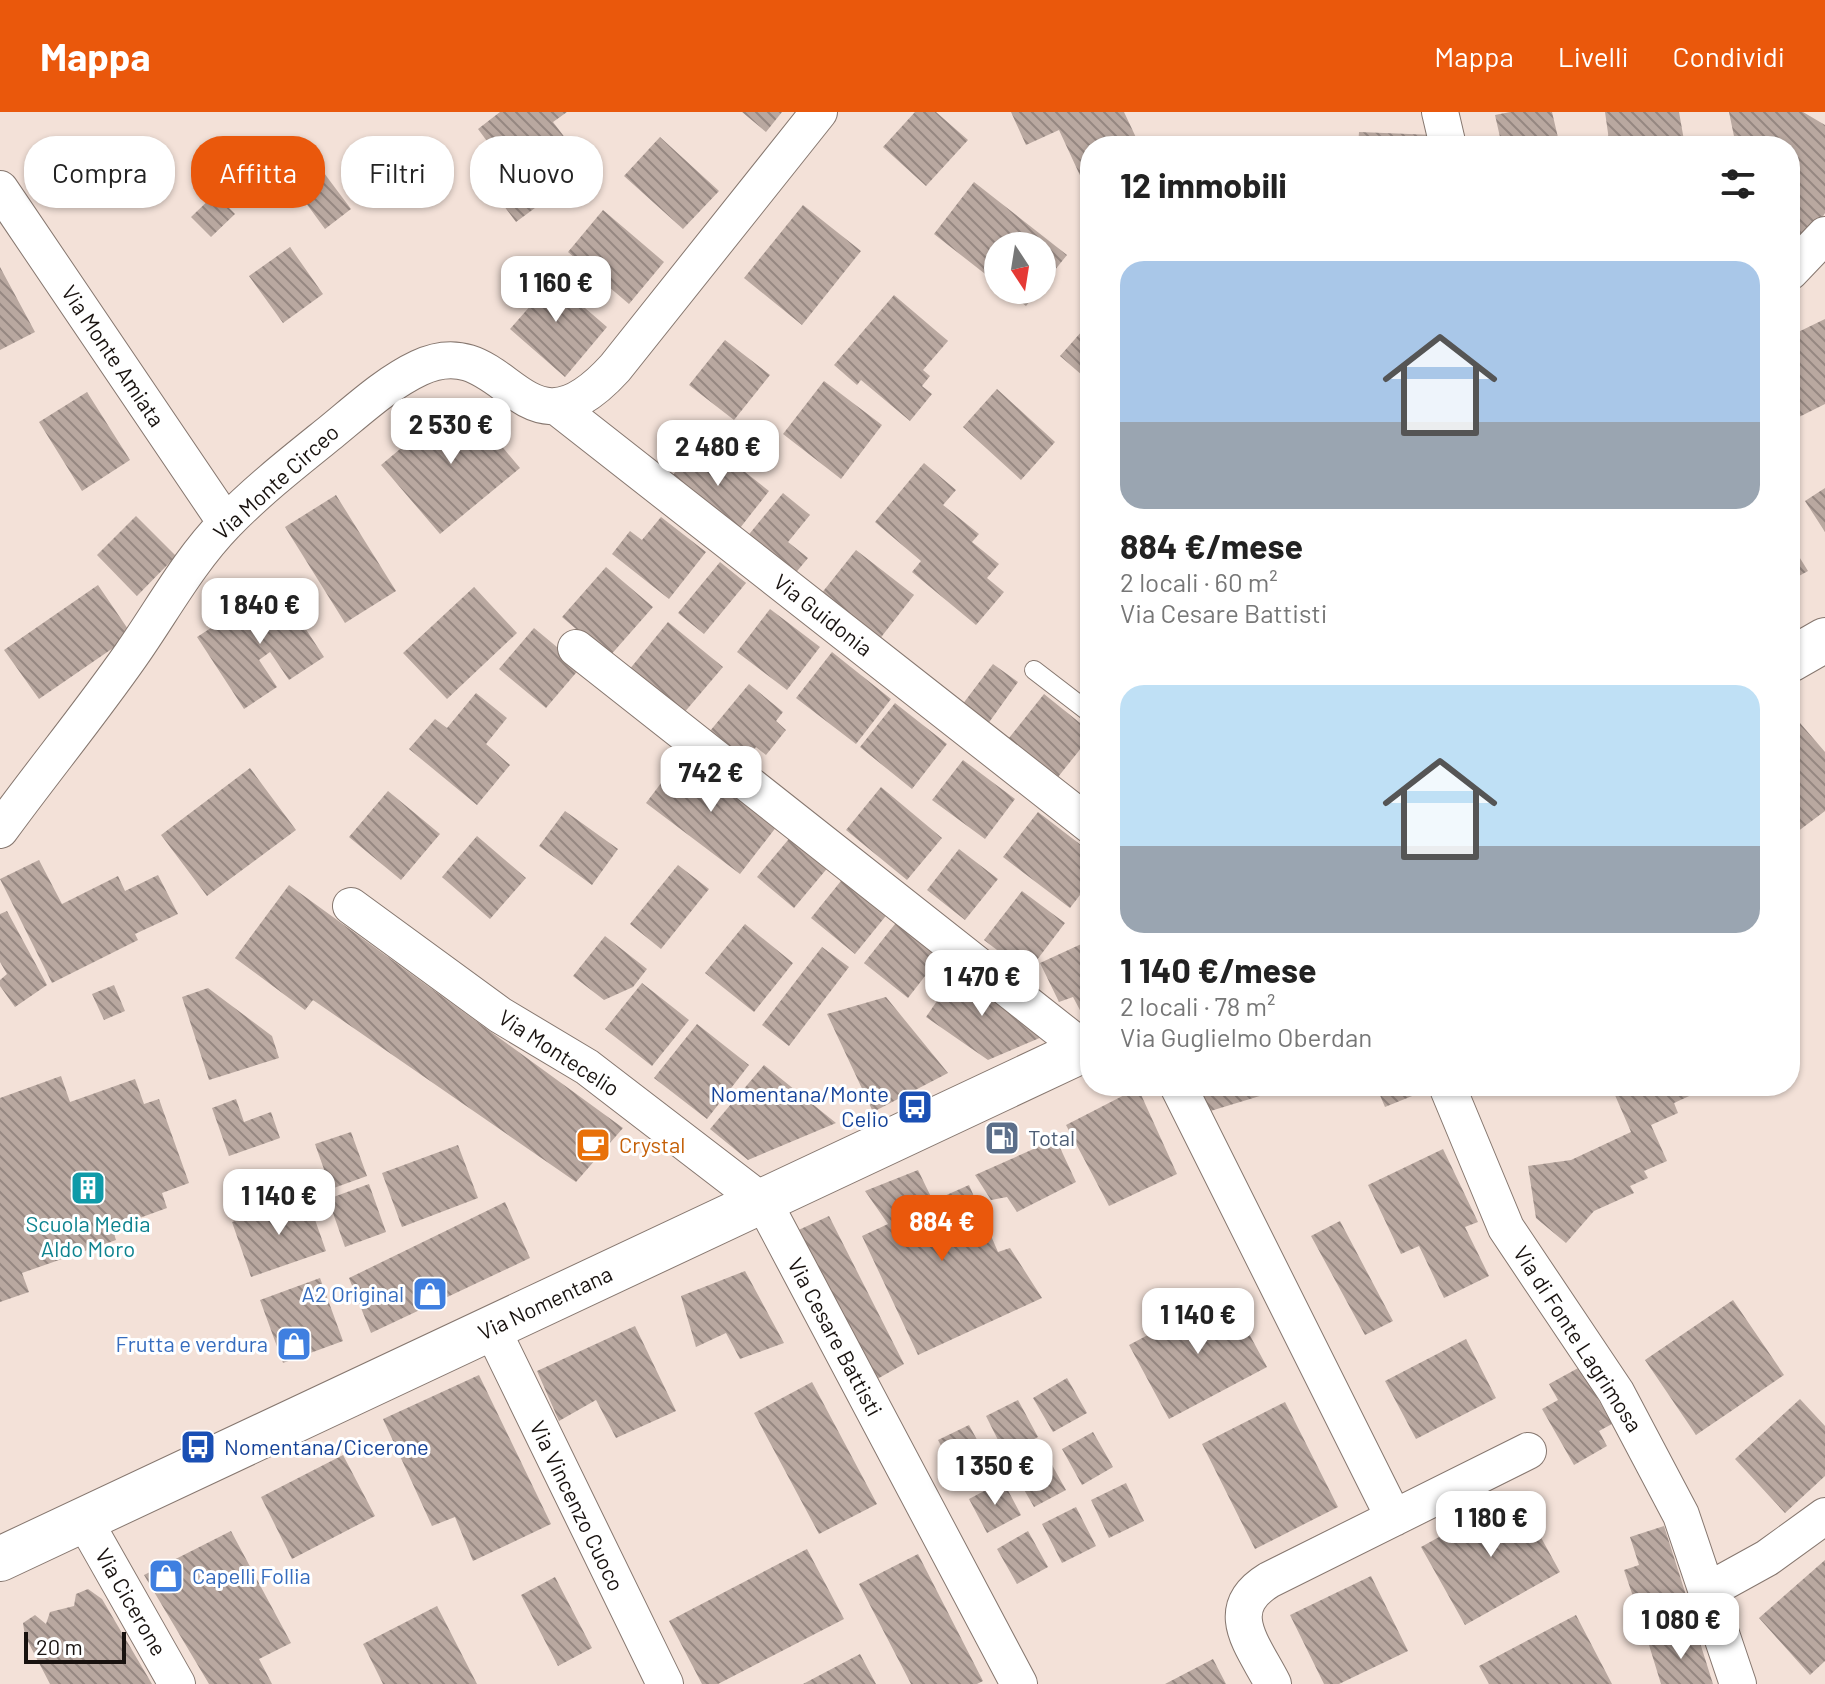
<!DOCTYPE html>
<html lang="it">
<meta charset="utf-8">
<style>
body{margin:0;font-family:Barlow,sans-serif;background:#f6f6f6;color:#222;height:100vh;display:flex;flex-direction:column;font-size:30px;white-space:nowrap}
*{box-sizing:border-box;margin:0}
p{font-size:26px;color:#767676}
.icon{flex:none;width:44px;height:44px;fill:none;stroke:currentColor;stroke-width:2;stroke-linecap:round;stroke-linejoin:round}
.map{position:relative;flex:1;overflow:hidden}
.drawer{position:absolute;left:1080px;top:24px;width:720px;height:960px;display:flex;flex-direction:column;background:#fff;border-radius:32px;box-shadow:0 2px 6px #0004}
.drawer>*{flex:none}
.guide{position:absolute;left:24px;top:24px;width:760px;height:72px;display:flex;gap:16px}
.needle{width:52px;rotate:168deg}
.fabs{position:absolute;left:984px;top:120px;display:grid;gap:16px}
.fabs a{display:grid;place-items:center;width:72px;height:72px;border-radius:50%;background:#fff;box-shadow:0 2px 6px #0004;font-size:40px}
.scale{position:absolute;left:24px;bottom:20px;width:102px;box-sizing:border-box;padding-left:8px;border:4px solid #18120f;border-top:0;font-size:22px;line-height:28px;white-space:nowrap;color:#18120f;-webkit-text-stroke:6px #fff;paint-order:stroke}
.price{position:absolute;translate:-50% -68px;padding:0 18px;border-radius:16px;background:#fff;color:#222;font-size:26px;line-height:52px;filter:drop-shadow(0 2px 4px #0008)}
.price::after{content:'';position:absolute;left:50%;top:48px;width:24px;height:18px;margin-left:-12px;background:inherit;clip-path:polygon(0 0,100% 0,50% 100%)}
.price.selected{background:#ea580c;color:#fff}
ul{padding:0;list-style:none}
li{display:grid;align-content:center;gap:16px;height:424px;padding:0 40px}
li span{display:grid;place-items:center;height:248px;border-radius:24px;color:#555}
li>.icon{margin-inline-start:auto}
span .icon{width:144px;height:144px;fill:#fffc;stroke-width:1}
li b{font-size:34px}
h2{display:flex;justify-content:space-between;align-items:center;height:96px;padding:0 40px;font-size:34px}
.pill{padding:0 28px;border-radius:32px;background:#fff;box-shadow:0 2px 6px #0004;font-size:28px;line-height:72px}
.pill.selected{background:#ea580c;color:#fff}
header{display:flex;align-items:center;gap:48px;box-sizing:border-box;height:112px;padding:0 40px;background:#ea580c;color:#fff}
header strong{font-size:38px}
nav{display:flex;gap:44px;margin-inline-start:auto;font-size:28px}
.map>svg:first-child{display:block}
</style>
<header>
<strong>Mappa</strong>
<nav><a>Mappa</a><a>Livelli</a><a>Condividi</a></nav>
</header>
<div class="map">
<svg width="1825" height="1572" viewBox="0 0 1825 1572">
<defs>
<pattern id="building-back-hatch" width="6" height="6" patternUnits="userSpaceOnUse" patternTransform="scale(2)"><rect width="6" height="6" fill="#b9a8a0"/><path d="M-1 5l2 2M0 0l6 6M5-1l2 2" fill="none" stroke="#958781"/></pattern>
</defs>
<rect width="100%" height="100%" fill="#f3e1d8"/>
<path fill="url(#building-back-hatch)" d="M500,0H567L553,10L582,48L555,68L562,76L516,110L475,55L495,40L478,17Z
M742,0H782L766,20Z
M915,0H936L968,28L926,74L883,35Z
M1011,0H1124L1140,34H1090V85L1059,18L1026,33Z
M1510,0H1552L1560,34H1502L1495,3Z
M1605,0H1679L1685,34H1595L1594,31L1609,28Z
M1729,0H1803L1825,13V101L1802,139L1790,146V34H1736Z
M1359,20L1434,23V34H1358Z
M660,25L719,79L683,117L624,64Z
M318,53L351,97L325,117L292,72Z
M974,70L1067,143L1042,174V134H998V172L934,122Z
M215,82L235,102L211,125L191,105Z
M803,93L861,139L802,213L744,166Z
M603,98L664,150L629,192L568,140Z
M290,135L323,182L283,211L249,164Z
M534,152L607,215L565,265L510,217L539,184L520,168Z
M0,155L35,220L0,238Z
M1005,178H1039L1026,194Z
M894,183L948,229L923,258L930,264L922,274L932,282L910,309L861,268L857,273L834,253Z
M1825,207V292L1799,305L1790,286V224Z
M1090,210V270L1060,244Z
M725,228L770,263L734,308L689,273Z
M824,269L882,313L841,367L783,322Z
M997,277L1055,330L1021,368L963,315Z
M87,280L130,348L82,379L39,310Z
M461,286L520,356L440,422L381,353Z
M702,326L769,379L733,425L666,372Z
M924,351L956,378L943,393L979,422L972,430L999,452L987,466L1004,480L976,513L912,460L921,449L875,410Z
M1825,376V420L1805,389Z
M783,381L810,403L788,430L808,446L793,464L746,426Z
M336,383L396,479L345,511L285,415Z
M136,404L176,444L137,484L97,443Z
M661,405L706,440L669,487L612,442L630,419L642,428Z
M1790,430L1808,459L1790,469Z
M856,438L914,483L875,533L817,487Z
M720,450L746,471L704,522L678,501Z
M606,455L653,495L609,545L562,505Z
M98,473L132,523L39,587L4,538Z
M277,473L324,545L289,568L270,540L259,548L277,575L244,597L197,525Z
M474,475L517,521L447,587L403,541Z
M770,497L820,535L787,578L737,540Z
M668,510L723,555L683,602L629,558Z
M534,516L581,555L546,596L499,557Z
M832,540L891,587L856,632L796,586Z
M993,552L1018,570L985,616L959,597Z
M749,572L783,600L776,609L786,618L766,643L756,635L745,648L710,619Z
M476,581L507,606L486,632L510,653L477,693L409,637L435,607L447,616Z
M1044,582L1090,619V625L1054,670L1005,631Z
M895,591L947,632L912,677L860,635Z
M1800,611L1825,640V699L1793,723L1790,620Z
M683,642L777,714L740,762L646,691Z
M963,648L1015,687L985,727L932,688Z
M250,656L296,718L207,784L161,723Z
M881,675L942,726L907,768L846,718Z
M388,679L440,722L401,768L349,725Z
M565,699L618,737L592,773L539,734Z
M1038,700L1090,740V770L1070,796L1003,745Z
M793,722L830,753L794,796L757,765Z
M477,724L526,766L490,807L442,765Z
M959,737L998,767L965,808L927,778Z
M39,748L62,792L118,764L125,779L158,763L178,802L135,822L138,828L52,871L0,767Z
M678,753L709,777L661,837L630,812Z
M845,764L889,800L855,842L811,806Z
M289,773L623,1016L576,1070L313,888L305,898L235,846Z
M1022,779L1065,811L1027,861L984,828Z
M7,799L47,873L15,895L0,874V868L7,862L0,850V802Z
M899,807L943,841L908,886L864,851Z
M745,812L793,851L754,900L705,861Z
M605,824L647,857L633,875L604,888L573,864Z
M1090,828V896L1081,900L1073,885L1059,890L1040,851Z
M822,835L849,855L789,934L762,913Z
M961,854L1049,922L988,948L926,905Z
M642,871L689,908L652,954L605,917Z
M114,873L125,899L104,908L92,882Z
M208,876L272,924L279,946L209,968L182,885Z
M886,885L948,961L873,1000L827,902Z
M697,912L749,953L707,1007L654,966Z
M764,953L836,1011L748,1048L710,1017Z
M61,964L70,990L135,967L144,992L159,987L189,1071L162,1081L167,1096L112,1116L116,1128L22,1161L29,1180L0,1190V986Z
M1190,974H1271L1273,980L1204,1001Z
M1376,974H1420L1422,980L1385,995Z
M1611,974H1696L1698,980L1674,991L1678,1001L1651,1013L1667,1049L1644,1059L1648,1066L1630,1074L1634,1081L1594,1099L1566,1131L1536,1106L1528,1054L1571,1048L1631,1020Z
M1138,976L1177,1062L1109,1094L1066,1013Z
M236,987L244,1010L271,1000L280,1026L229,1044L212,996Z
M351,1020L367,1064L331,1077L315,1032Z
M1056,1027L1076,1070L1017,1100L1007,1085L991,1088L975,1063Z
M458,1033L478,1086L402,1115L382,1061Z
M1443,1037L1478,1110L1465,1115L1489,1164L1444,1186L1419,1134L1401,1142L1368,1073Z
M918,1058L933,1089L969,1073L998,1140L1010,1136L1042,1186L918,1243L862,1124L888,1112L865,1079Z
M369,1072L386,1120L345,1135L328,1087Z
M307,1085L326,1139L251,1165L232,1110Z
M505,1090L530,1146L371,1221L349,1166Z
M829,1104L904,1252L870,1271L792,1121Z
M1340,1109L1393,1209L1365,1223L1311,1124Z
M745,1159L784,1231L740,1247L726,1221L696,1235L681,1184Z
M320,1166L343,1229L283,1251L260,1188Z
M1227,1181L1267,1255L1169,1307L1129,1233Z
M1733,1188L1784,1263L1696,1323L1645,1248Z
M635,1214L676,1299L616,1326L596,1288L559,1309L537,1259Z
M1466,1227L1496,1286L1416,1327L1385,1269Z
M1580,1255L1612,1312L1599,1319L1607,1334L1574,1353L1542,1297L1558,1288L1549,1272Z
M479,1263L551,1412L473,1449L455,1405L432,1414L383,1307Z
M1067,1266L1087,1301L1053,1320L1033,1286Z
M812,1270L877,1392L819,1422L754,1301Z
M1800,1287L1825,1314V1364L1785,1401L1735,1347Z
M1018,1288L1038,1325L1005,1342L986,1304Z
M1285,1290L1338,1395L1255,1437L1202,1332Z
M969,1313L988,1348L957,1364L938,1328Z
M1093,1320L1113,1355L1082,1373L1062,1337Z
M343,1343L375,1404L292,1447L261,1385Z
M1047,1344L1066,1378L1034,1395L1015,1362Z
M1003,1369L1021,1403L987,1421L969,1387Z
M1126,1371L1144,1409L1109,1426L1091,1388Z
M1517,1382L1560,1460L1465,1513L1421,1435Z
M1076,1395L1096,1434L1062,1451L1042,1412Z
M1664,1414L1686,1483L1638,1499L1624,1458L1639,1453L1630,1425Z
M231,1419L291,1531L259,1547L272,1572H209L144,1463Z
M1028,1419L1048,1455L1017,1472L997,1437Z
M807,1437L844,1507L718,1572H702L669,1509Z
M918,1442L983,1569L977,1572H911L859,1472Z
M1825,1448V1549L1810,1563L1759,1506Z
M1371,1464L1408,1539L1339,1572H1324L1290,1503Z
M555,1465L592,1536L558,1554L521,1483Z
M88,1477L102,1487L152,1572H50L25,1524L23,1511L35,1503L46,1512L50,1500L74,1494L76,1482Z
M437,1494L477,1572H383L363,1532Z
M1576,1503L1612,1572H1489L1479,1554Z
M1696,1518L1713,1572H1661L1649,1533Z
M860,1542L876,1572H803Z
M1213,1547L1226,1572H1165Z"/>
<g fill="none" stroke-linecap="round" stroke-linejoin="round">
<defs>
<path id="service" d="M1034,558L1090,601"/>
<path id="minor" d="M1440,0L1448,34
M0,77L226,411
M1790,160L1825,123
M556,294L1090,713
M576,536L1084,937
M0,718C43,659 89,603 131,543C162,499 188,450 226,411C258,378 295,349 331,320C358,298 387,271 419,256C508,214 520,360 615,256L819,0
M351,794L500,903L587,955L764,1091L1019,1572
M1178,974L1394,1406
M1447,974L1506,1116L1616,1280L1681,1403L1738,1572
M491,1215L665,1572
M84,1408L177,1572
M1709,1478L1767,1446L1825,1404
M1273,1572C1254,1534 1220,1498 1269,1468L1528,1339"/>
<path id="tertiary" d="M1790,548L1825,528
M0,1447L1090,935"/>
</defs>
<use href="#service" stroke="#86776f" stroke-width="20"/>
<use href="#minor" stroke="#86776f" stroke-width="38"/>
<use href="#tertiary" stroke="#86776f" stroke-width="46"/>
<use href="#service" stroke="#fff" stroke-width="18"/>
<use href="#minor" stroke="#fff" stroke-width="36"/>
<use href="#tertiary" stroke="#fff" stroke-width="44"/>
</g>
<defs>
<symbol id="bus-square" viewBox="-11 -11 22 22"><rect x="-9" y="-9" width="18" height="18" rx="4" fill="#1a4fb4" stroke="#fff"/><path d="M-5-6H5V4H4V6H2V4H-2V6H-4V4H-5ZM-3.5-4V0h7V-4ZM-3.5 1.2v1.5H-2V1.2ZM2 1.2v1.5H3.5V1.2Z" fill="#fff"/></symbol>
<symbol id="fuel-square" viewBox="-11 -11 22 22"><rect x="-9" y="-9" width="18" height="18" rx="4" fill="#5c6f8a" stroke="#fff"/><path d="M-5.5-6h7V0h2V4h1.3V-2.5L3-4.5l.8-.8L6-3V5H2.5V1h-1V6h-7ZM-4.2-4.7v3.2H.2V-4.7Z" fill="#fff"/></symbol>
<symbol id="cafe-square" viewBox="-11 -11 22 22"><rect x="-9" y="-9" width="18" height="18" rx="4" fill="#e8710a" stroke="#fff"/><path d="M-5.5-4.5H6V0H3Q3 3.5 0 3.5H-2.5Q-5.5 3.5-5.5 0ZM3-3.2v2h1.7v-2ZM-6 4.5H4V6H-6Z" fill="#fff"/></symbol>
<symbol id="building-square" viewBox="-11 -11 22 22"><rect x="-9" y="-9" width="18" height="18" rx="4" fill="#0f9aa8" stroke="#fff"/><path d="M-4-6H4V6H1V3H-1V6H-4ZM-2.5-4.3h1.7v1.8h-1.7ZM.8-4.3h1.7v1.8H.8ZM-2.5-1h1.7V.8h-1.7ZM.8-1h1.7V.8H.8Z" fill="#fff"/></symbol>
<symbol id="shop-square" viewBox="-11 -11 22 22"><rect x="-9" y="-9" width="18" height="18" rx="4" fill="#3f7fe0" stroke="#fff"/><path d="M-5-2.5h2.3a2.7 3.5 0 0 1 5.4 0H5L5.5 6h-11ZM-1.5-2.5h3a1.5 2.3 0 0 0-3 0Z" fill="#fff"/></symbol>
</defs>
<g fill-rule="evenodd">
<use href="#bus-square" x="895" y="975" width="40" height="40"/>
<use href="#fuel-square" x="982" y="1006" width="40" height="40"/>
<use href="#cafe-square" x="573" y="1013" width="40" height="40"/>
<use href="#building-square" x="68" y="1056" width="40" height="40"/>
<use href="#shop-square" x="410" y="1162" width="40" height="40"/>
<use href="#shop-square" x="274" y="1212" width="40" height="40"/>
<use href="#bus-square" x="178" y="1315" width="40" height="40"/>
<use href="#shop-square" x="146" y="1444" width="40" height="40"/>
</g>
<g text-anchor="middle" stroke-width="6" stroke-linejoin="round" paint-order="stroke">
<g font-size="22" fill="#18120f" stroke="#fff">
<text transform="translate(113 244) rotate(56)" y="8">Via Monte Amiata</text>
<text transform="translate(276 370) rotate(-42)" y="8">Via Monte Circeo</text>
<text transform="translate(823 503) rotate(38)" y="8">Via Guidonia</text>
<text transform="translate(559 941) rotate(33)" y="8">Via Montecelio</text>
<text transform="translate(545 1191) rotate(-25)" y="8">Via Nomentana</text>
<text transform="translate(835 1225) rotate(62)" y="8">Via Cesare Battisti</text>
<text transform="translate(1578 1227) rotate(57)" y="8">Via di Fonte Lagrimosa</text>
<text transform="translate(577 1394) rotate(64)" y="8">Via Vincenzo Cuoco</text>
<text transform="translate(131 1490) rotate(60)" y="8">Via Cicerone</text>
</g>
<g font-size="22" fill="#164399" stroke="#fff" text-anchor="end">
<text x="889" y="990">Nomentana/Monte<tspan x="889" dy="25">Celio</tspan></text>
<text x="224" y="1343" text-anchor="start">Nomentana/Cicerone</text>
</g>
<g font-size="22" fill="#4e5e75" stroke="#fff" text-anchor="start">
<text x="1028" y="1034">Total</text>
</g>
<g font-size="22" fill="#c56008" stroke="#fff" text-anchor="start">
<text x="619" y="1041">Crystal</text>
</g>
<g font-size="22" fill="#0d838f" stroke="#fff">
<text x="88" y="1120">Scuola Media<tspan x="88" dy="25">Aldo Moro</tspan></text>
</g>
<g font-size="22" fill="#366cbe" stroke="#fff" text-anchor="end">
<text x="404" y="1190">A2 Original</text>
<text x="268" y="1240">Frutta e verdura</text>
<text x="192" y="1472" text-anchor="start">Capelli Follia</text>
</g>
</g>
</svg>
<div class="fabs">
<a><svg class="needle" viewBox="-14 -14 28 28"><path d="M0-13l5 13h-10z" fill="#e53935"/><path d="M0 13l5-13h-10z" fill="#767676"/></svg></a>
</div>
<div class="scale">20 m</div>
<b class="price" style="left:556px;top:212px">1 160 €</b>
<b class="price" style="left:451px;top:354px">2 530 €</b>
<b class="price" style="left:718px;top:376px">2 480 €</b>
<b class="price" style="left:260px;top:534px">1 840 €</b>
<b class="price" style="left:711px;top:702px">742 €</b>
<b class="price" style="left:982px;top:906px">1 470 €</b>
<b class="price" style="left:279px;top:1125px">1 140 €</b>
<b class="price selected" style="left:942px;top:1151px">884 €</b>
<b class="price" style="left:1198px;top:1244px">1 140 €</b>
<b class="price" style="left:995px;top:1395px">1 350 €</b>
<b class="price" style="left:1491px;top:1447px">1 180 €</b>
<b class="price" style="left:1681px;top:1549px">1 080 €</b>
<div class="guide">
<a class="pill">Compra</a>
<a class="pill selected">Affitta</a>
<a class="pill">Filtri</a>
<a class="pill">Nuovo</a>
</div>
<section class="drawer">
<h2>12 immobili<svg class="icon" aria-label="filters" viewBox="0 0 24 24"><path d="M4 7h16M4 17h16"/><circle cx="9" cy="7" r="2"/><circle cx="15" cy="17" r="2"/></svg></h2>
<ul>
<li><span style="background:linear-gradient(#a9c7e8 65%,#9aa5b1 0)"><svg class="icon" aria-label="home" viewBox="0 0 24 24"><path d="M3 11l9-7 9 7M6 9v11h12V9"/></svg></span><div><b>884 €/mese</b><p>2 locali · 60 m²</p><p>Via Cesare Battisti</p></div></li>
<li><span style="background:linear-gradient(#bfe0f5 65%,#9aa5b1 0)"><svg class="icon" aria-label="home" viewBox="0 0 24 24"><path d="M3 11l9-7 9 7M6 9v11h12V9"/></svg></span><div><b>1 140 €/mese</b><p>2 locali · 78 m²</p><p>Via Guglielmo Oberdan</p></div></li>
</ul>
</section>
</div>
